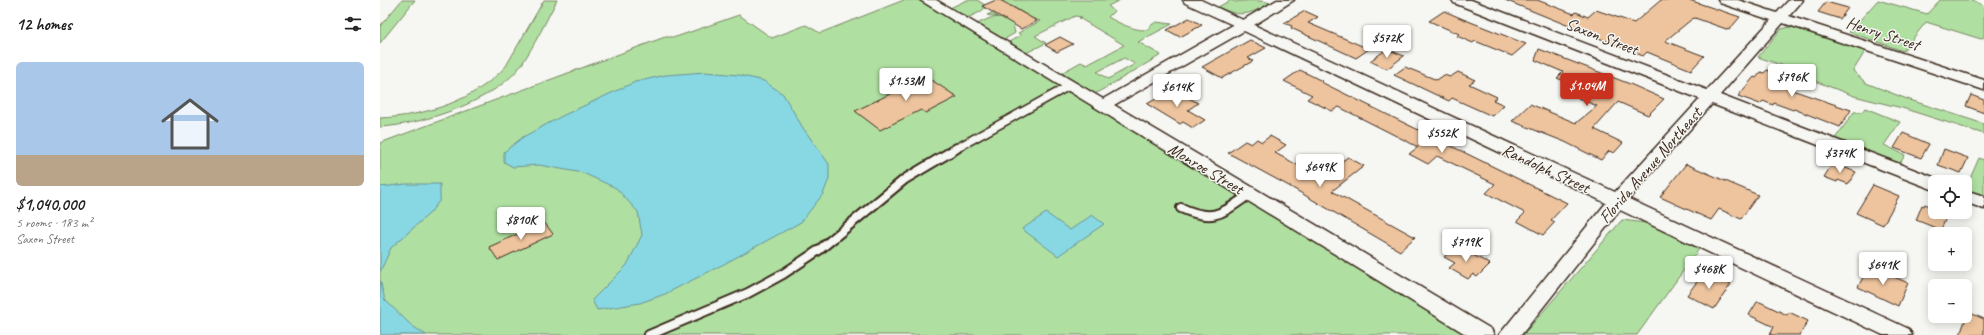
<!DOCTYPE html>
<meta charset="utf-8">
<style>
body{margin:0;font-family:Caveat,sans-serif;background:#f2f2f2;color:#222;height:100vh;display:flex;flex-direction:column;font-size:15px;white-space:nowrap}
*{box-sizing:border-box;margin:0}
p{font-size:13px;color:#767676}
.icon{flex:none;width:22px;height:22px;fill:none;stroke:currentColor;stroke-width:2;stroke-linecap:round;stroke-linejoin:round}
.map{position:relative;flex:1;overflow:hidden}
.sheet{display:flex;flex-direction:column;background:#fff;width:380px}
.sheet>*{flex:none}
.fabs{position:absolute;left:1548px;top:175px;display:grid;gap:8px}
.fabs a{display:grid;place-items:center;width:44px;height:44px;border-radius:6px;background:#fff;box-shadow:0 2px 10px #0003;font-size:20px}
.price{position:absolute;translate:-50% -34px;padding:0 9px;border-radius:4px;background:#fff;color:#222;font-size:13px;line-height:26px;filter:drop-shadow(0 1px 2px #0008)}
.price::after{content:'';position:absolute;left:50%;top:24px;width:12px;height:9px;margin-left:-6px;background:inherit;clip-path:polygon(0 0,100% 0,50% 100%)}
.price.selected{background:#c8321e;color:#fff}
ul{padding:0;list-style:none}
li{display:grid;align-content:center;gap:8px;height:212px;padding:0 16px}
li+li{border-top:1px solid #e0e0e0}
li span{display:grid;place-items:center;height:124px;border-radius:6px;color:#555}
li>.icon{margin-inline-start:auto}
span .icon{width:72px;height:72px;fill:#fffc;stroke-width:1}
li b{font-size:17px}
h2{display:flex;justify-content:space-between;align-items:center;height:48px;padding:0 16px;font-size:17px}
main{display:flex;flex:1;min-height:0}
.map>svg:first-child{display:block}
</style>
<main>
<section class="sheet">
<h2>12 homes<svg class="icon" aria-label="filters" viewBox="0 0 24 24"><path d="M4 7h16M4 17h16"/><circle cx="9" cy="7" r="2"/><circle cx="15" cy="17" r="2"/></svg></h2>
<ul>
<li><span style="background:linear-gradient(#a9c7e8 75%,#b9a48a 0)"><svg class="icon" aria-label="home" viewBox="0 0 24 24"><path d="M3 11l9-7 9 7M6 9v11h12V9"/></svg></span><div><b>$1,040,000</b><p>5 rooms · 183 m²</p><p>Saxon Street</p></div></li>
</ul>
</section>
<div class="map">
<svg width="1604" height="335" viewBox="0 0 1604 335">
<rect width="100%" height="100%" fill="#f6f6f2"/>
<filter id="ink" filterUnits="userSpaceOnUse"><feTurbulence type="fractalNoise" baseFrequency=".025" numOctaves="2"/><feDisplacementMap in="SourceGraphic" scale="8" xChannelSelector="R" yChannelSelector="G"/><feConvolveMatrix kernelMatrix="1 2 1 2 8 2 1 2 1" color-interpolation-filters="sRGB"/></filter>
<g filter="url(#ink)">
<path fill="#b0e0a1" stroke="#768560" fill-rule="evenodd" d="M22,0H35L0,43V26Z
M164,0H177C166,21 155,44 142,64C118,100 42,125 0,127V118C45,116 95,101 126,66Z
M524,0H547L1104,335H0V143L285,37H296L359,15L392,38L426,25L440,33Z
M587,0H597L605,5V8L600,12L587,18L570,8Z
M621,0H740L728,6L734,11L728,17C738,23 759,33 770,29V26L776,22L792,24L758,42L781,55L715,94L683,74V72L701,62L707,65L744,45L699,18L702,17L695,16L655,36L666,43L646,53L629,42L641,35L638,33L660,21L651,18L632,6L614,14L618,17L607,15L621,9L626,4ZM744,58L755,64L728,79L717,72Z
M851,0L856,2C865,0 882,0 890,3C868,15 862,18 838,7Z
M1498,0L1547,14L1560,0H1588L1601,4L1604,8V37L1601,39L1546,22L1523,51L1469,32Z
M625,17L636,24L633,25L635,33L625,39H622L597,24L610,18Z
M1410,27L1423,29L1486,50L1473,71L1486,83L1527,99L1604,124V134L1522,108L1474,96L1419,75L1415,70L1378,57L1401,29Z
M1485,108L1520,122L1504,145L1525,155L1519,165L1454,140L1474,112H1482Z
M1599,158L1604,160V198L1585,190Z
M1242,220L1266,223L1319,249L1257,335H1143Z"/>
<path fill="#88d8e3" stroke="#699294" d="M325,72L359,75L384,81L403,94L423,128L449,164V179L443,194L421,222L344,264L285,294L260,303L217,310L212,300L247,265L262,235L258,212L236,188L203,173L159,165L133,167L124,162V152L143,137L182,116L255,82L286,75Z
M26,184H60V200L50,213L11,248L0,272V187Z
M666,213L690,230L712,215L724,224L678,256L642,229Z
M0,280L5,300L31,325L46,335H0Z"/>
<path fill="#eec49e" stroke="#3b2a1e" d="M616,0H620L657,21L641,29L602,6Z
M1125,0H1157L1194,14L1196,12L1208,17L1216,10L1254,23L1281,0H1309L1360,17L1349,30L1315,18L1312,19L1285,41L1324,56L1311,70L1267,52L1263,56Z
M1446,2L1468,8L1460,19L1438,12Z
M925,11L938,17L928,23L989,49L976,58L911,28L912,26L904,23Z
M1064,11L1083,19L1146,44L1132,56L1095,41L1093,43L1077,36L1079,34L1049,21Z
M809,18L822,25L800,37L787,30Z
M680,37L693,44L677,52L665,45Z
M870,40L886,48L868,58L873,61L842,78L822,67Z
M1007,49L1024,56L1007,69L990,61Z
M1159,49L1250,84L1284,99L1268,115L1238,102L1214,129L1243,143L1234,153L1229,151L1221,160L1185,142L1132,121L1150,104L1196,123L1217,106L1198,98L1207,90L1177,78L1183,72L1155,60Z
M1025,67L1057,80L1064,75L1070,77L1078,72L1095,80L1089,84L1117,97L1113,100L1124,105L1112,116L1072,98L1069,101L1014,75Z
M920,70L942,81L941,82L1187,203L1171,220L1175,222L1163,235L1137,221L1145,213L1106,193L1115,184L1057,156L1048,164L1029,154L1038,147L959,107L952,111L927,99L932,95L904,81Z
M1387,70L1412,80L1406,88L1471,110L1460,127L1414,109L1413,110L1394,103L1393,105L1383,101L1380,104L1358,96L1374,77L1376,78L1381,72L1384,73Z
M541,73L577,97L546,113L541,110L500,130L475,111L516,91L511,88Z
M793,89L818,103L808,110L825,120L813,128L803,122L800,124L767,104Z
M1591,95L1604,100V113L1586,106Z
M1523,133L1549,144L1541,158L1514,148Z
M890,136L906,145L895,153L940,177L968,157L984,166L952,191L1035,237L1020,251L909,186L848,153L865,141L871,144L877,139L882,142Z
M1564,149L1588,158L1581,173L1558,165Z
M1453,163L1476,172L1468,184L1458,180L1457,182L1444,177Z
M1306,164L1378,195L1361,219L1339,209L1331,220L1280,197Z
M1493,185L1519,196L1503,225L1476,213Z
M1545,204L1555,208V212L1567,215L1561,230L1536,220L1542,205L1544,206Z
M164,222L173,234L118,260L109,247Z
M1076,246L1110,264L1097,277L1093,274L1088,279L1069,268L1075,263L1064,257Z
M1489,266L1528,283L1518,306L1478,287Z
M1325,271L1351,284L1334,309L1307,295Z
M1377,302H1380L1407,315L1409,312L1428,321L1420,335H1390L1394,327L1369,315Z
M1588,312L1604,319V335H1580Z"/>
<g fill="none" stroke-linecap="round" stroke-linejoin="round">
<defs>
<path id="service-far1" d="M575,149L689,86"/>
<path id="service" d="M801,208C835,223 842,213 870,194
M269,335L368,293L403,274L439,250L525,179L577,148"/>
<path id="minor" d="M540,0H556L723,99L853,25L805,3L803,0H821L863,20L897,0H914L874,25L1235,192L1320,99L1074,3L1072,0H1091L1327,90L1391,20L1340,3L1338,0H1358L1397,13L1409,0H1423L1409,16L1604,80V90L1403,23L1340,95L1561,180L1562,182H1555V190L1549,188L1332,104L1249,199L1529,329L1532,335H1503L1240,210L1141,335H1119L1226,203L864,31L734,105L1111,329L1114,335H1087Z
M1585,190L1604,196V209L1585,202Z"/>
</defs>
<use href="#service-far1" stroke="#3b2a1e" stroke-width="10"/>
<use href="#service" stroke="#3b2a1e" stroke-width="12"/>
<use href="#minor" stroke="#3b2a1e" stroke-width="3"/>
<use href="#service-far1" stroke="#f6f6f2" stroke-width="7"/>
<use href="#service" stroke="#f6f6f2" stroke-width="8"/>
<use href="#minor" fill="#f6f6f2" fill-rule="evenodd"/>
</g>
</g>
<g text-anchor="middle" stroke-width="3" stroke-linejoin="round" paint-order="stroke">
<g font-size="17" fill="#3b2a1e" stroke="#f6f6f2">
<text transform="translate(1503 33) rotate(18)" y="6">Henry Street</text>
<text transform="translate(1222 36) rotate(21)" y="6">Saxon Street</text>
<text transform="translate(1270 165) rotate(-49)" y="6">Florida Avenue Northeast</text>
<text transform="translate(826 168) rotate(31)" y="6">Monroe Street</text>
<text transform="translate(1166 168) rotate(25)" y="6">Randolph Street</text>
</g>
</g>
</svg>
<div class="fabs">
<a><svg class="icon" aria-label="locate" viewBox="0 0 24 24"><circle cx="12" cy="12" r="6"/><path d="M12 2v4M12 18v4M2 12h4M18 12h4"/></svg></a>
<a>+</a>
<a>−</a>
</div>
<b class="price" style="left:1007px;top:59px">$572K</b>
<b class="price" style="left:1412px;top:98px">$796K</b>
<b class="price" style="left:526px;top:102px">$1.53M</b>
<b class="price selected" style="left:1207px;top:107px">$1.04M</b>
<b class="price" style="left:797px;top:108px">$614K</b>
<b class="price" style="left:1062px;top:154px">$552K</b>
<b class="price" style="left:1460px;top:174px">$374K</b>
<b class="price" style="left:940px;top:188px">$649K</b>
<b class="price" style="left:141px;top:241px">$810K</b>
<b class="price" style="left:1086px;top:263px">$719K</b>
<b class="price" style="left:1503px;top:286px">$641K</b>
<b class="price" style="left:1329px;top:290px">$468K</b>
</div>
</main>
